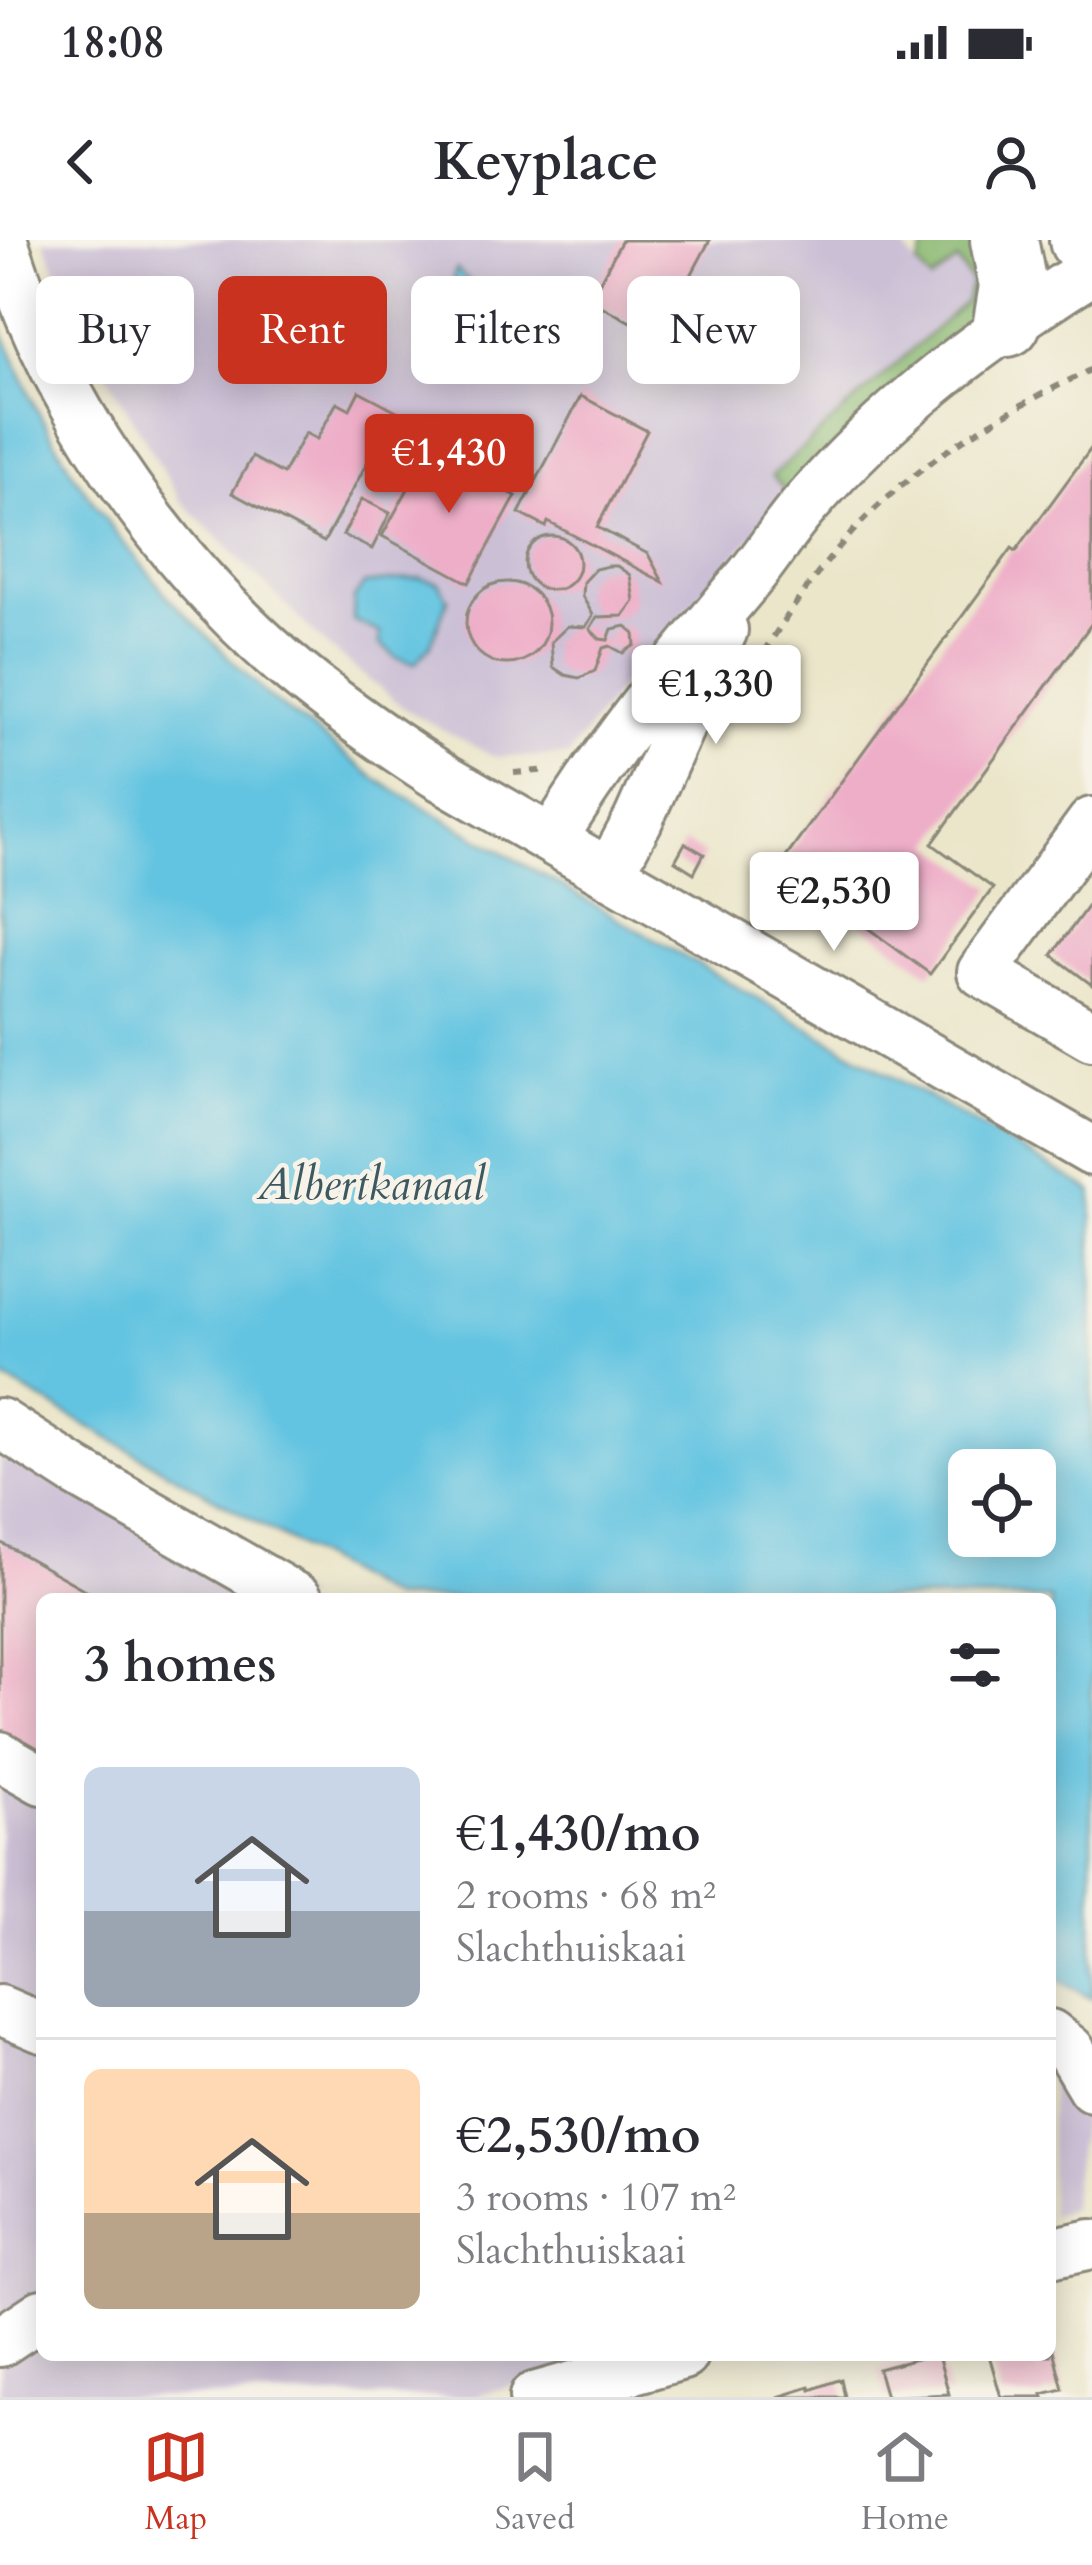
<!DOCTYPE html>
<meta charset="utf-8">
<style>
body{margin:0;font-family:Cardo,serif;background:#f2f2f3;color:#2b2b33;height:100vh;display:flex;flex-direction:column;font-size:45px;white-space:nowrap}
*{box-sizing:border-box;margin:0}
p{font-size:39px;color:#7c7c81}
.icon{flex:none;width:66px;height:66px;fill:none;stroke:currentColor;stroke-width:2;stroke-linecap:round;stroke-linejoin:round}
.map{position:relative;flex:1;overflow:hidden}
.panel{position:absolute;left:36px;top:1353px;width:1020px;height:768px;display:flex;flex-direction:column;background:#fff;border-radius:18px;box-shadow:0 6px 30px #0003}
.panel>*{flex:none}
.top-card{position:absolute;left:36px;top:36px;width:1020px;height:108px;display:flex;gap:24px}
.controls{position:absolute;left:948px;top:1209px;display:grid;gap:24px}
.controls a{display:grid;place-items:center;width:108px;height:108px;border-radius:18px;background:#fff;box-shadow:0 6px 30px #0003;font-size:60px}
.price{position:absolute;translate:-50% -102px;padding:0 27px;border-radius:12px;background:#fff;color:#222;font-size:39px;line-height:78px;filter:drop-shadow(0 3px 6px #0008)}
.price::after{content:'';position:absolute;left:50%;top:72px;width:36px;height:27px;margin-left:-18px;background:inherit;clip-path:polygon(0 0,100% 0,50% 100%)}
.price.selected{background:#c8321e;color:#fff}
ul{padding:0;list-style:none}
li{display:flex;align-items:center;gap:36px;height:300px;padding:0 48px}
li+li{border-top:3px solid #e1e1e2}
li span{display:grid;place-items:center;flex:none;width:336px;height:240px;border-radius:18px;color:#555}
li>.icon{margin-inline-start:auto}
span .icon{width:144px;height:144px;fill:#fffc;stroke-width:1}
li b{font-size:51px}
h2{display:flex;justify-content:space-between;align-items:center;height:144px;padding:0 48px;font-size:51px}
.tag{padding:0 42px;border-radius:18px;background:#fff;box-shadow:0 6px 30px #0003;font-size:42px;line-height:108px}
.tag.selected{background:#c8321e;color:#fff}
.status{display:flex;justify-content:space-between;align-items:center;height:84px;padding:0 60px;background:#fff;direction:ltr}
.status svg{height:33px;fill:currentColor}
header{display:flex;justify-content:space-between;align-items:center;height:156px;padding:0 48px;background:#fff;font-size:54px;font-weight:700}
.dock{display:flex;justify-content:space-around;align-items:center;height:168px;border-top:3px solid #e1e1e2;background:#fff;font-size:33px;color:#7c7c81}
.dock a{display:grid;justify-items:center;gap:6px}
.dock .selected{color:#c8321e}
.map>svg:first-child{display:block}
</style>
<div class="status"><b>18:08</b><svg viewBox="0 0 49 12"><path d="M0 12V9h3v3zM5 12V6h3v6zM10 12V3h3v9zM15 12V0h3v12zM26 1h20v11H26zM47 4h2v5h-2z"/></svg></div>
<header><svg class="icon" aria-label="back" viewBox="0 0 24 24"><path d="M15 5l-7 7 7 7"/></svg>Keyplace<svg class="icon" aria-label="person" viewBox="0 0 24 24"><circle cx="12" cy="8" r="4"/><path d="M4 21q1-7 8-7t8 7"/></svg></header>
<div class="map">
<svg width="1092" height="2157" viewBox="0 0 1092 2157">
<rect width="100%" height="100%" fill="#f7f3e8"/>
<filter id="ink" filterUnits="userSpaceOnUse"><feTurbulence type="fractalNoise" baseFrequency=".00833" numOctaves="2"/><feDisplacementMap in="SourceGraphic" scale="24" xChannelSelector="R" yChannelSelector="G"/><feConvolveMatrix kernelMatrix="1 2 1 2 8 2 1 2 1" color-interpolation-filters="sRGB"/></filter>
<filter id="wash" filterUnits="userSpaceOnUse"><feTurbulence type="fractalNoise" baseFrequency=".004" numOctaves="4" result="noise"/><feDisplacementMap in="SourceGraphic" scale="48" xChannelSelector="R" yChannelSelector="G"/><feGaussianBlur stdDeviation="2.7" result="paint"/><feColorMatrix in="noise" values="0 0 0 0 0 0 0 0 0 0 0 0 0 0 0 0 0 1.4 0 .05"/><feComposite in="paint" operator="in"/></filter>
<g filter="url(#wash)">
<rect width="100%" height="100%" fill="#ebe6ca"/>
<path fill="#cbbfd5" d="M44,0H898L930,41L956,20L972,43L965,62L773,235L789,255L622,444L568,516L494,517L405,469L327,406L180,260L82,92Z
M0,1187L308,1359H42V2115H616L472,2157H0Z
M1050,1788L1085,1847L1071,1968L1050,1976Z"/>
<path fill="#8ab872" stroke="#5a724e" stroke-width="3" d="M927,0H982L983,75L789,255L772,236L965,62L972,43L957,21L931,41L918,25Z"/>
<path fill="#63c4e1" stroke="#477886" stroke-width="3" fill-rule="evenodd" d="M456,29L475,46L487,71C474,89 460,88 439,86Z
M0,85L36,168L74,234L114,291L170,359L268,456L379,541L1092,951V1759L1050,1735V1359H391L0,1136ZM1035,1230V1296H969V1230Z
M420,338L439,343L448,359L430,406L415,423L397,418L380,404V393L353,380L354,359L364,344Z"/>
<g id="blocks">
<path fill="#eeaec8" d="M622,0H710L658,97L590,60Z
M359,151L416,181L388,233L367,223L324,302L232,253L252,217L283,234L305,193L317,199L337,162L350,169Z
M581,156L647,191L597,287L648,314L663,342L548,282L546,287L519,273Z
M1092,207V383L932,604L993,648L930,734L781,624L1012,308L1016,311Z
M430,209L516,256L469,343L382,296Z
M362,259L390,273L372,309L343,295Z
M525 323a27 27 0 1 1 54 0a27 27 0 1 1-54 0Z
M608,326H617L630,335L634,361L623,376L597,377L590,389L600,399L608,400L612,389L626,386L634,393L635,405L623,413L610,406L603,408L595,431L579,438L565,435L553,427L551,402L568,386L586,387L593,375L582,356L583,342L595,329Z
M466 383a41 41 0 1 1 82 0a41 41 0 1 1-82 0Z
M685,603L704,614L694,633L675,621Z
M1092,660V745L1052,715Z
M0,1302L101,1359H42V1517L0,1493Z
M1052,2106L1063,2149L1043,2154L1044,2157H1001L989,2115H1050Z
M931,2115H938L949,2154L886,2157L878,2129Z
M841,2139L845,2157H778L810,2147L811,2150Z"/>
</g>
</g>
<g filter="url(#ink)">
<use href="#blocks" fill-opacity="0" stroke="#8b887a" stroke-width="3"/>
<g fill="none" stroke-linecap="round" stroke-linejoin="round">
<defs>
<path id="minor" d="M3,0C50,156 160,315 282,421C331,463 383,499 437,534L1092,911
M1092,582L982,732L1092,796
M552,600C607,508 674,427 743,345C765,320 782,291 804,266C887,170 985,96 1092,30
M610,632L638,580L723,390
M0,1183L76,1232L298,1359
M0,1516L42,1540
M0,1770L42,1788
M1050,1794L1070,1810L1092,1847
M1050,2013L1092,2004
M0,2102L42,2074
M534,2157L683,2115"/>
<path id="highway" d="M1004,0L1013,46L1007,83
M1083,0L1092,7"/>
</defs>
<use href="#minor" stroke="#8b887a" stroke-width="54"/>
<use href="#highway" stroke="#8b887a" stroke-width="72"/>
<path stroke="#8b887a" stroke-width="6" stroke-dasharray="9 9" stroke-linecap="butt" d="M754,427C789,372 826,316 873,271C935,210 1014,167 1092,129
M514,533L549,530"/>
<use href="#minor" stroke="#fff" stroke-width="48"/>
<use href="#highway" stroke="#fff" stroke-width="66"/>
</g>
</g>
<g text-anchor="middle" stroke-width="9" stroke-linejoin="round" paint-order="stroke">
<g font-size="45" font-style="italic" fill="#3c5962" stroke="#f7f3e8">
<text x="371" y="959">Albertkanaal</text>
</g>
</g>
</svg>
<div class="controls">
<a><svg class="icon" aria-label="locate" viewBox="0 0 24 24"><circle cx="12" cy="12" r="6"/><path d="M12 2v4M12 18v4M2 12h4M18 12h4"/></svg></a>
</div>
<b class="price selected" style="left:449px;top:276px">€1,430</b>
<b class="price" style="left:716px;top:507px">€1,330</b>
<b class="price" style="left:834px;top:714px">€2,530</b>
<div class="top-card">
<a class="tag">Buy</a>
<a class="tag selected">Rent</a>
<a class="tag">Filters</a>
<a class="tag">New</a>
</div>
<section class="panel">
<h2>3 homes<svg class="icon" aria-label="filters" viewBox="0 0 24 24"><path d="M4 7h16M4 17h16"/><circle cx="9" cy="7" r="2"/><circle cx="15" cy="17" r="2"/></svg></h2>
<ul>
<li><span style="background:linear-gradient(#c9d6e8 60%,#9aa5b1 0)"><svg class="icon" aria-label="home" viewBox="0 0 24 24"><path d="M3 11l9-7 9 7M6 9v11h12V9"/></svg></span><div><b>€1,430/mo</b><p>2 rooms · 68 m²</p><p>Slachthuiskaai</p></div></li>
<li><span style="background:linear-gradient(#ffd9b3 60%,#b9a48a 0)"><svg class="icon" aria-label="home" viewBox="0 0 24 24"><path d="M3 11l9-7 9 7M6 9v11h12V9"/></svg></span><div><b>€2,530/mo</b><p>3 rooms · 107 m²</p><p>Slachthuiskaai</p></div></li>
</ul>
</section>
</div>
<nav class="dock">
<a class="selected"><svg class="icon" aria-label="map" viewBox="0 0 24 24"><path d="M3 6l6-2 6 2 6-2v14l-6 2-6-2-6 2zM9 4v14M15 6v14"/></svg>Map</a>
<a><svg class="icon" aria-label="saved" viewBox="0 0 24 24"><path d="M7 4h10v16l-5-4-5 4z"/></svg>Saved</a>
<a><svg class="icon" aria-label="home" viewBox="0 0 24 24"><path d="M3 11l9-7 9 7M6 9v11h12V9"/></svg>Home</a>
</nav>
